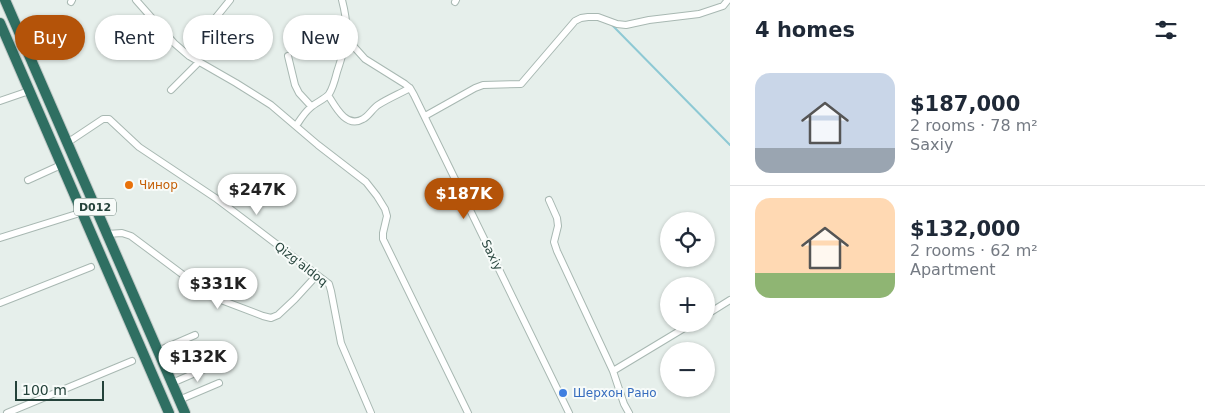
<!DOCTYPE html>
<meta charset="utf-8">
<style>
body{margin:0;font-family:"DejaVu Sans",sans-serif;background:#f6f6f7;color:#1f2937;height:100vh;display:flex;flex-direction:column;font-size:19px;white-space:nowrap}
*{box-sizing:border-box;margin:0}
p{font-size:16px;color:#747a83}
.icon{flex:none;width:28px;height:28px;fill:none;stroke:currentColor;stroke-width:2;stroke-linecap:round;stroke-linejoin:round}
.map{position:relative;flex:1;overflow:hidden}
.sheet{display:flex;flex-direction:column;background:#fff;width:475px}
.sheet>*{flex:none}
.hud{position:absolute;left:15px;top:15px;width:475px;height:45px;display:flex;gap:10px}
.fabs{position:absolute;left:660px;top:212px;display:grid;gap:10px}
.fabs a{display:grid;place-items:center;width:55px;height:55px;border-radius:50%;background:#fff;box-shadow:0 1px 4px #0004;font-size:25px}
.scale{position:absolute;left:15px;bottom:12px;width:89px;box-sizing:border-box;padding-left:5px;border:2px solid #24423a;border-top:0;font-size:14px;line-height:18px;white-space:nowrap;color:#24423a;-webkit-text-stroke:4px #f7fbf9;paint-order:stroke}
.price{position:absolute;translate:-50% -42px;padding:0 11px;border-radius:18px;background:#fff;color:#222;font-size:16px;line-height:32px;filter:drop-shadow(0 1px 2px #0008)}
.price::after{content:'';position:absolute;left:50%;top:30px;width:15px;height:11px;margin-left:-8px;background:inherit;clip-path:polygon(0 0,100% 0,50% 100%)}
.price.selected{background:#b45309;color:#fff}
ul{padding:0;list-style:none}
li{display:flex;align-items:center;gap:15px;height:125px;padding:0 25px}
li+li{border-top:1px solid #e0e1e3}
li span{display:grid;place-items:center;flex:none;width:140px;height:100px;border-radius:15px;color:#555}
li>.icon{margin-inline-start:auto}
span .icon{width:60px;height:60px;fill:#fffc;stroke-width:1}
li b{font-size:21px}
h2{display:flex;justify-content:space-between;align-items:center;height:60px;padding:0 25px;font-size:21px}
.pill{padding:0 18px;border-radius:22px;background:#fff;box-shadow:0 1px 4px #0004;font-size:18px;line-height:45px}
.pill.selected{background:#b45309;color:#fff}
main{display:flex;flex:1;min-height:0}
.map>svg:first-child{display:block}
</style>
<main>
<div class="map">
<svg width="730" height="413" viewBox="0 0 730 413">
<rect width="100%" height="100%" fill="#e6efeb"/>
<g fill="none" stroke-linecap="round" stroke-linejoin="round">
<path stroke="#8ec9d4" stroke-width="2" d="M612,25L730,145"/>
<defs>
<path id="minor" d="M136,0L174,43L189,56L236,83L271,105L318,145L366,182L377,196L385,209L387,216L383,233V239L468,413
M71,2L72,0
M455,2L456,0
M347,39L365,59L405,84L410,88L414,95L569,413
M189,56L209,26L230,0
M288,56L295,85L299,93L311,106
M171,90L198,63
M328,95C335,106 346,129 363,119C369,116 372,109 378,105C387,99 399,94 410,88
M0,101L29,91
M425,116L475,88L483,85L521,84L575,21L581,18L588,17H598L617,24L626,25L649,20L699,14L723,6L728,0
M296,126C300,120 304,113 310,108C316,102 324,100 329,94C333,88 335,80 337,72C347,42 350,31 342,0
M67,143L103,119H109L139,147L217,199L329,284L331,291L341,343L371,413
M28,180L61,165
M549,200L557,218L558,226L554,242L557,251L613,371L624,404L629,413
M107,234L122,233L131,236L206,292L221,300L263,316L271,318L278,315L295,299L317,275
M0,238L83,212
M0,303L91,267
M706,315L730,300
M158,351L195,335
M613,371L691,324
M172,383L216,364
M179,400L219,383
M7,413L132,361"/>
<path id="highway" d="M5,0L185,413
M0,23L169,413"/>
</defs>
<use href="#minor" stroke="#a8b8b2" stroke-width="8"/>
<use href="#highway" stroke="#c2cac8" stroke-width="12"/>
<use href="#minor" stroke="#fff" stroke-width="6"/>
<use href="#highway" stroke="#2f6f62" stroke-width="10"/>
</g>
<circle fill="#e8710a" stroke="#f7fbf9" stroke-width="2" cx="129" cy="185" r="5"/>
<circle fill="#3f7fe0" stroke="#f7fbf9" stroke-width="2" cx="563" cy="393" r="5"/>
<g text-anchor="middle" stroke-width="4" stroke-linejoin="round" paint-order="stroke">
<rect fill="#f7fbf9" stroke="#637a73" stroke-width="1" x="74" y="198.5" width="42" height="17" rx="4"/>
<g font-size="11" font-weight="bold" fill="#24423a">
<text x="95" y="211">D012</text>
</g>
<g font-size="12" fill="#c56008" stroke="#f7fbf9" text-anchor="start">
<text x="139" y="189">Чинор</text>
</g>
<g font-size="12" fill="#24423a" stroke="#f7fbf9">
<text transform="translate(492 255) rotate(64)" y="4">Saxiy</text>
<text transform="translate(301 264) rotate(38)" y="4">Qizg'aldoq</text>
</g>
<g font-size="12" fill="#366cbe" stroke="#f7fbf9" text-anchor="start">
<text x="573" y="397">Шерхон Рано</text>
</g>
</g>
</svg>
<div class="fabs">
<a><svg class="icon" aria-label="locate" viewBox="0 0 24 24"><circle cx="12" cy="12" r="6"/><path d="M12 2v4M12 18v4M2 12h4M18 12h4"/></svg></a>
<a>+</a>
<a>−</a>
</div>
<div class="scale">100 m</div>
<b class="price" style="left:257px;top:216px">$247K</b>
<b class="price selected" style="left:464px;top:220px">$187K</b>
<b class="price" style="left:218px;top:310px">$331K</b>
<b class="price" style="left:198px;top:383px">$132K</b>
<div class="hud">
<a class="pill selected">Buy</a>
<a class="pill">Rent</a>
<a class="pill">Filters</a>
<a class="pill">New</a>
</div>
</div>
<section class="sheet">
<h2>4 homes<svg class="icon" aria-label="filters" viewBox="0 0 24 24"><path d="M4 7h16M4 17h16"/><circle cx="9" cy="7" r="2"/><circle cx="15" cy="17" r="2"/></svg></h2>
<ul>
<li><span style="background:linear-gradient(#c9d6e8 75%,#9aa5b1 0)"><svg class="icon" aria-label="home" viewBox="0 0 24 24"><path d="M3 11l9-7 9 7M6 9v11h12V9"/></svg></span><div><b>$187,000</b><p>2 rooms · 78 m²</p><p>Saxiy</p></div></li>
<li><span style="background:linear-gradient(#ffd9b3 75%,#8fb573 0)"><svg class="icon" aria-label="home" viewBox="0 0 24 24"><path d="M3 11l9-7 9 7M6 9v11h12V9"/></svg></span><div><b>$132,000</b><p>2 rooms · 62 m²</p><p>Apartment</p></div></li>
</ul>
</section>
</main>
